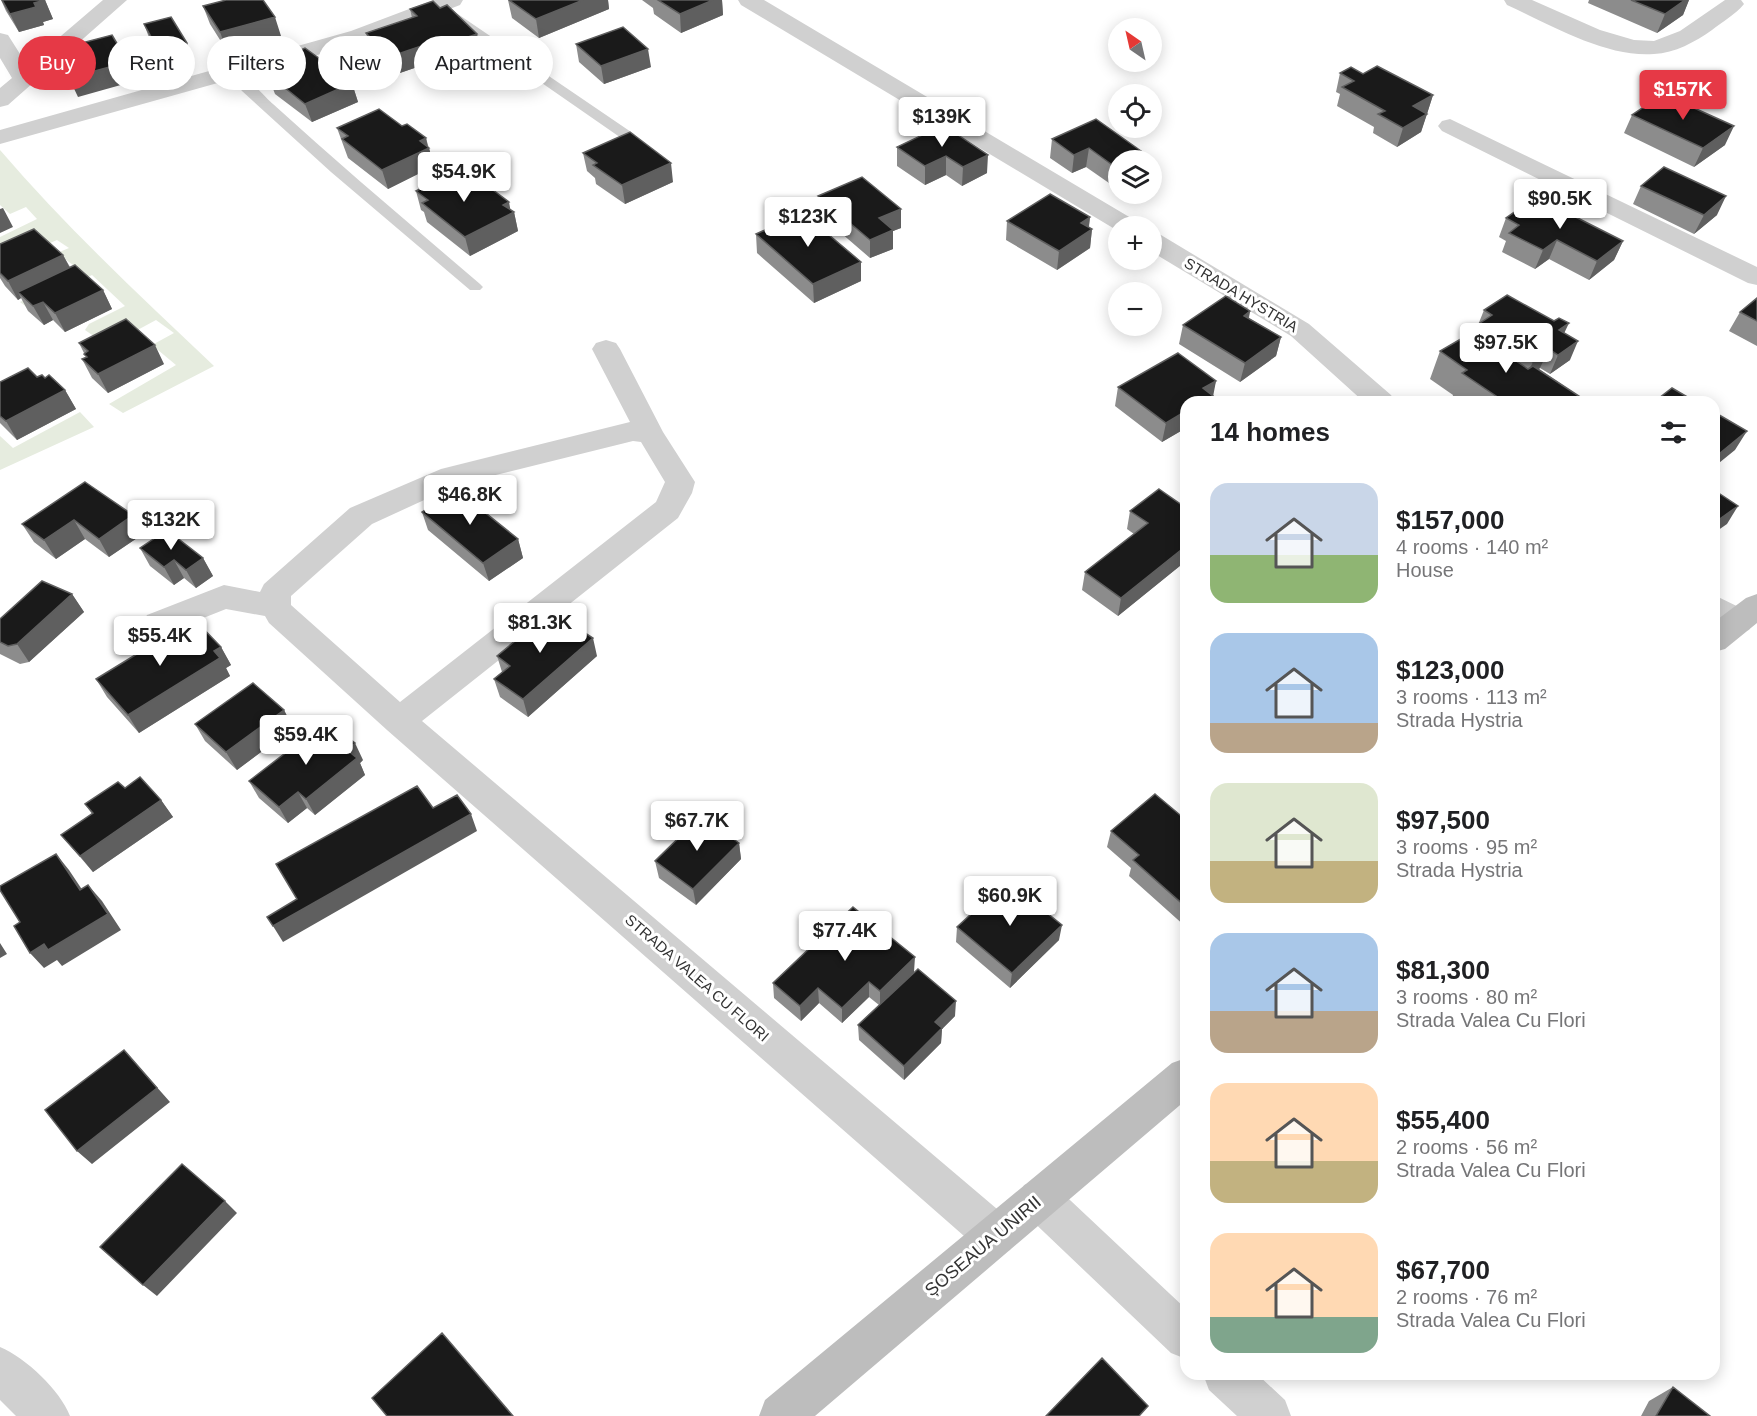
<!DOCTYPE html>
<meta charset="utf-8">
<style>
body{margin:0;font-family:Arial,sans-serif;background:#f6f6f6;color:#202124;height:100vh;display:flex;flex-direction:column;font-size:22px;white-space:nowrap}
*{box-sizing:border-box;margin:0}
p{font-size:20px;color:#757577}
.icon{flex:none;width:33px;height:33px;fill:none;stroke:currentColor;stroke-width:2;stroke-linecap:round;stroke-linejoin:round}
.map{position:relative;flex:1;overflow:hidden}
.sheet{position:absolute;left:1180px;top:396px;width:540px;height:984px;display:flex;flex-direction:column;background:#fff;border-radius:18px;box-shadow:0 3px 15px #0003}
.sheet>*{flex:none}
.guide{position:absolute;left:18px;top:36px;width:570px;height:54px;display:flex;gap:12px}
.needle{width:39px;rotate:326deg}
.buttons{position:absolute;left:1108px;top:18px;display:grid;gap:12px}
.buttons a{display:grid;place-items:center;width:54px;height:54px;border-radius:50%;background:#fff;box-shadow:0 3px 15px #0003;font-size:30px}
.price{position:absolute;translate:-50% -51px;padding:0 14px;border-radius:6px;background:#fff;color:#222;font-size:20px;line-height:39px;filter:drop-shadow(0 2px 3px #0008)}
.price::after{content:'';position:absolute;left:50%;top:36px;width:18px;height:14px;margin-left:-9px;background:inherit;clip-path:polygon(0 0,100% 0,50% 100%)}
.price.selected{background:#e63946;color:#fff}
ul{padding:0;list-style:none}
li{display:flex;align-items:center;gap:18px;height:150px;padding:0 30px}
li span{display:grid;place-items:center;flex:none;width:168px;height:120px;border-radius:18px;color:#555}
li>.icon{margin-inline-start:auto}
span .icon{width:72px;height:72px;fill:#fffc;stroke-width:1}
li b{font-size:26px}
h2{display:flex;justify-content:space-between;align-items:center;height:72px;padding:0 30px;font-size:26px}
.chip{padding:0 21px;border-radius:27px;background:#fff;box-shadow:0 3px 15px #0003;font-size:21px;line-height:54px}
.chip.selected{background:#e63946;color:#fff}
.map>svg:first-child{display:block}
</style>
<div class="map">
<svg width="1757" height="1416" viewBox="0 0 1757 1416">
<rect width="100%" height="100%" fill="#fff"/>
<path fill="#e6ecdf" d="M0,150C66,227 141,297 214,366L123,413L109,404L176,365L152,345L174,333L156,320L108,346L85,330L89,324L125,306L92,275L28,308L20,302L81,271L57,253L69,248L57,240L9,261L0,253V237L37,219L26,207L10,214L0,205Z
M80,412L94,427L0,470V436L13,448Z"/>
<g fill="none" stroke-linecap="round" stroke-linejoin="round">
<path fill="#d0d0d0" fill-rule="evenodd" d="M449,8L634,134L636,137L634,140H624L444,15L443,12L444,9Z
M234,67C239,68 266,98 273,104C341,166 411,225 480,284L483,287L480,290H470L331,172L242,91L227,71Z"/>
<path fill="#d0d0d0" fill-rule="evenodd" d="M103,0H127L8,105L0,107V88L12,78L0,58V33L8,35L27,65Z
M433,0H463L460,5L367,41L0,144V130L351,31Z
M738,0H764L1136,221L1140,226H1119L1118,231L741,5Z
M1504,0H1532L1600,30L1634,40L1654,41L1680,31L1725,0H1741L1744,4C1736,14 1722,22 1712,30C1695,42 1675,53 1654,54C1606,58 1549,24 1507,5Z
M1450,119L1757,267V285L1748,283L1442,131L1438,126L1442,121Z
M1152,233L1161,235L1309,324L1391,395L1395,402H1364L1291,336L1152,252Z
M606,340L616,343L620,349L663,432L695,482L692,493L678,518L422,721L1010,1220L1016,1235L1010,1250L995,1256L980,1250L387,730L269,623L265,616L226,609L158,636L147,633L142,624L147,615L224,585L260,592L264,584L350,508L441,469L630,422L592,349L596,343ZM633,441L641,442L665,482L656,502L400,702L291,605V596L372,524L459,484Z
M1714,595L1749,612L1754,621L1749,630L1738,633L1714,622Z
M1039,1179L1054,1185L1186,1309V1359L1171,1353L1024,1213L1018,1199L1024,1185Z
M0,1347C26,1358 60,1390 70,1416H16L0,1400Z
M1203,1374H1257L1285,1400L1291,1416H1237L1209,1390Z"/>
<path fill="#bdbdbd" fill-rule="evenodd" d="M1757,594V623L1725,649L1714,652V622L1746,598Z
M1186,1058V1100L815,1416H759L765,1400L1172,1063Z"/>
</g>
<path fill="#8c8c8c" d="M1,0H45L53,19L43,22L44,25L19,32L6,11Z
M508,0H608L609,9L539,38L512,18Z
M642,0H722L723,15L681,33L654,14L653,8Z
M1589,0H1689L1683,15L1657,33L1588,3Z
M203,6L281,36L227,51L210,24Z
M440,8L477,34L481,53L434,69L429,63L394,75L371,51L366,33L412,18L410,9Z
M144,24L194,62L167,70L151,43Z
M576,44L651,67L604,84L579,62Z
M327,64L349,74L358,102L312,122L275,94L264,65Z
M1340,73L1433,95L1421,132L1397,147L1373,133L1374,127L1337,106L1340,94L1336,92Z
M1632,115L1725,145L1694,167L1624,133Z
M943,125L987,173L962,186L946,175L925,185L897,166V147Z
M402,126L426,138L434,166L388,189L348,158L337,128Z
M1052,139L1139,160L1109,183L1086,167L1072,173L1050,158Z
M583,153L673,182L625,204L596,184L595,178L587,171Z
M1641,186L1717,215L1694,234L1633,204Z
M416,191L511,210L514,212L518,231L470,256L427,222L424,212L421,210Z
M818,196L901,228L893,231V249L870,258L819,214Z
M1090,217L1089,227L1092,229L1090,248L1057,270L1006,240L1007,221Z
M1506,218L1623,241L1614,260L1589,280L1549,259L1535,269L1502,252L1506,241L1499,237Z
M756,234L861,262V281L814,303L757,253Z
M0,244L63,255L70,267L103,290L112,309L65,332L53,320L44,325L28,311L21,298L18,300L5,286L0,278Z
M1757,298V346L1729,331L1740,312Z
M1484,310L1564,333L1570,360L1550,374L1540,368L1539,369L1588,402H1454L1452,400L1453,395L1430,379L1440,351L1472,332L1474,327L1478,325Z
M1250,311L1249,318L1281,337L1276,356L1240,382L1179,344L1183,325Z
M79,343L164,364L108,393L92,378L82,359L86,357Z
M37,377L45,378L65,390L76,409L17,440L0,423V382Z
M1216,381L1212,395L1186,402V428L1162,442L1115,406L1118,387Z
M1186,508V561L1118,616L1082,590L1085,572L1134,534L1127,529L1130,511Z
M422,512L518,539L523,558L489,581L428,530Z
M133,515L143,534L109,557L85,539L56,559L34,542L22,524Z
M140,548L203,558L213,576L196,588L184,578L174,585L150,566Z
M72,594L84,612L29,662L20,664L0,654V619Z
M221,647L231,665L226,668L230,676L139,733L107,697L96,679Z
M497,656H597L528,717L500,697L494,679L502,672Z
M284,710L293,728L237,770L205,741L195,724Z
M363,760L360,763L365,775L315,815L307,808L288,823L259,798L249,781Z
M125,788L161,800L173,817L93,872L61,835L92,814L85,804Z
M1186,820V927L1129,876L1131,868L1107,847L1111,831Z
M739,843L741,859L696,905L659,878L655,861Z
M957,927L1059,940L1010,988L956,942Z
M914,972L955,1016L942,1029L941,1043L904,1080L859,1040L858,1025L879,1005L869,997L842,1023L819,1003L801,1021L774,998L773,983Z
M1673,1387L1710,1416H1641L1649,1401Z"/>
<path fill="#5f5f5f" d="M45,0L53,19L43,22L44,25L19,32L10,14L34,3Z
M583,0H608L609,9L539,38L536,19Z
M713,0H722L723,15L681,33L680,14Z
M1685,0H1689L1683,15L1657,33L1665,14Z
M275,17L281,36L227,51L220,32Z
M477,34L481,53L434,69L429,50Z
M187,43L194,62L167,70L159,51Z
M424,45L429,63L394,75L389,57Z
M648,49L651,67L604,84L601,66Z
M128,62L135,81L78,97L69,78Z
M349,74L358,102L312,122L305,104L344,77Z
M1433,95L1427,114L1413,106Z
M1427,114L1421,132L1397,147L1403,128Z
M1734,126L1725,145L1694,167L1703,148Z
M426,138L428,148H429L434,166L388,189L382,170L420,141Z
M1089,148L1086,167L1072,173L1074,155Z
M1141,151L1139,160H1119V178L1109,183L1111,164Z
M988,155L987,173L962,186L963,167Z
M946,156V175L925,185V166Z
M671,163L673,182L625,204L622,185Z
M1726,196L1717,215L1694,234L1704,215Z
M509,202L511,213L514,212L518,231L470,256L465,237L503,205Z
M3,208L13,227L0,233V209Z
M901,209V228L893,231V249L870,258V240L879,218Z
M1090,217L1088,232L1092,229L1090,248L1057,270L1059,251L1081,223Z
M1557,240L1549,259L1535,269L1543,250Z
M1623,241L1614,260L1589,280L1597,261Z
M63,255L73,274L18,292L21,298L18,300L8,281Z
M861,262V281L814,303L813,284Z
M103,290L112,309L65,332L55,313Z
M43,302L53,320L44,325L33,306Z
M1250,311L1246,330L1244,316Z
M1569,323L1560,342L1559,330Z
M1281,337L1276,356L1240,382L1245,363Z
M1578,341L1570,360L1550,374L1558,355Z
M155,345L164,364L108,393L98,374Z
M1549,349L1540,368L1524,380L1533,362Z
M1216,381L1212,402H1200L1203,388Z
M65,390L76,409L17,440L6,421Z
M1186,411V428L1162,442L1166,423Z
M1747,431L1735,450L1714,467V458Z
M1738,506L1727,524L1714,533V523Z
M133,515L143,534L109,557L99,539Z
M74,520L85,539L56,559L44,540Z
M518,539L523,558L489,581L483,563Z
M1186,546V561L1118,616L1121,598Z
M203,558L213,576L196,588L186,570Z
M174,560L184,578L174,585L164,567Z
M72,594L84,612L29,662L17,644Z
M593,638L597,656L528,717L523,699Z
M221,647L231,665L226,668L230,676L139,733L128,715Z
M284,710L293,728L237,770L226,752Z
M355,743L363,760L360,763L365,775L315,815L306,799L347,750Z
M298,792L307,808L288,823L279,807Z
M161,800L173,817L93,872L80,856Z
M471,814L477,831L283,942L273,926Z
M739,843L741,859L696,905L693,889Z
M56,854L69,870L93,906L80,890Z
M88,885L102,901L121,930L62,966L57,960L44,968L30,953Z
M1062,925L1059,940L1010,988L1012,973Z
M0,943L7,954L0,958Z
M915,957L914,972L880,1006V991Z
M869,982V997L842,1023V1008Z
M818,988L819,1003L801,1021L800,1006Z
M956,1001L955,1016L942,1029L941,1043L904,1080V1066L935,1022Z
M124,1050L170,1102L92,1164L77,1151Z
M225,1201L237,1213L157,1296L143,1285Z"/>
<path fill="#1a1a1a" stroke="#5f5f5f" stroke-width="1.5" d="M2,0H45L34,3L36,7L10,14Z
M226,0H263L275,17L220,32L203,6Z
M509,0H583L536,19Z
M658,0H713L680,14Z
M1631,0H1685L1665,14Z
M433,1L440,8L447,5L477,34L429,50L424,45L389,57L366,33L417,16L410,9Z
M171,17L187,43L159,51L144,24Z
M623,27L648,49L601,66L576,44Z
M112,35L128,62L69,78L55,50Z
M305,48L327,64L332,62L349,74L344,77L352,83L305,104L269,75L275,73L264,65Z
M1377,66L1433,95L1413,106L1427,114L1403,128L1378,114L1385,111L1342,87L1354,81L1340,73L1351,67L1363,74Z
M1663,94L1734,126L1703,148L1632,115Z
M379,109L402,126L407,124L426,138L420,141L429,148L382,170L342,139L348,136L337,128Z
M1096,119L1141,151L1111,164L1089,148L1074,155L1052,139Z
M943,125L988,155L963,167L946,156L925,166L897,147Z
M630,132L671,163L622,185L593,165L597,163L583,153Z
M1664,167L1726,196L1704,215L1641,186Z
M458,170L483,189L489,187L509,202L503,205L514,212L465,237L422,203L428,200L416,191Z
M862,177L901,209L879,218L893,230L870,240L818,196Z
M1050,194L1090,217L1081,223L1092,229L1059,251L1007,221Z
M1536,197L1623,241L1597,261L1557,240L1543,250L1509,233L1519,225L1506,218Z
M803,213L861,262L813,284L756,234Z
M34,229L63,255L8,281L0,273V244Z
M75,265L103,290L55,313L43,302L33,306L18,292Z
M1507,295L1554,321L1559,318L1569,323L1559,330L1578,341L1558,355L1549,349L1533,362L1474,327L1492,315L1484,310Z
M1226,296L1250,311L1244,316L1281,337L1245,363L1183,325Z
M1757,298V321L1740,312Z
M126,319L155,345L98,374L82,359L87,357L84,354L88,351L79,343Z
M1473,332L1528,369L1533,366L1588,402H1501L1493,397L1496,396L1462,373L1467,370L1440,351Z
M1178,353L1216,381L1203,388L1213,396L1203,402H1186V411L1166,423L1118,387Z
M28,368L37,377L42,375L45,378L49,375L65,390L6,421L0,416V382Z
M1672,388L1696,402H1654Z
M1714,412L1747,431L1714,458Z
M85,482L133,515L99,539L74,520L44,540L22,524Z
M1159,489L1186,508V546L1121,598L1085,572L1148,523L1130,511Z
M457,490L518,539L483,563L422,512Z
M1714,490L1738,506L1714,523Z
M167,530L203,558L186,570L174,560L164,567L140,548Z
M42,581L72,594L17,644L8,646L0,642V619Z
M551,611L593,638L523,699L494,679L510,666L497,656Z
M194,619L221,647L214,651L220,658L128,715L96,679Z
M253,683L284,710L226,752L195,724Z
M327,721L355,743L347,750L357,758L306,799L298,792L279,807L249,781Z
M140,777L161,800L80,856L61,835L93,813L85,804L118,782L125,788Z
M417,786L433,808L457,795L471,814L273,926L267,917L297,899L276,864Z
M1155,794L1186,820V907L1133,860L1139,855L1111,831Z
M701,816L739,843L693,889L655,861Z
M56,854L80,890L88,885L108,914L48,950L44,944L30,953L14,926L20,922L0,890V886Z
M1007,881L1062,925L1012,973L957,927Z
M853,907L915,957L880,991L869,982L842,1008L818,988L800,1006L773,983Z
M918,969L956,1001L935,1022L942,1028L904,1066L858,1025Z
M124,1050L157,1088L77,1151L45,1110Z
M182,1164L225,1201L143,1285L100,1247Z
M442,1333L513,1416H387L372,1398Z
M1102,1358L1148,1406L1139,1416H1046Z
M1673,1387L1710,1416H1656Z"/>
<g text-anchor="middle" stroke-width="6" stroke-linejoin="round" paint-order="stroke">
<g font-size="15" fill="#333" stroke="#fff">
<text transform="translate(1241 295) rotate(31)" y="5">STRADA HYSTRIA</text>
<text transform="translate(697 978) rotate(41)" y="5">STRADA VALEA CU FLORI</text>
</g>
<g font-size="18" fill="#333" stroke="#fff">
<text transform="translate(983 1246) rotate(-40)" y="6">ȘOSEAUA UNIRII</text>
</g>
</g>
</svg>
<div class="buttons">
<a><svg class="needle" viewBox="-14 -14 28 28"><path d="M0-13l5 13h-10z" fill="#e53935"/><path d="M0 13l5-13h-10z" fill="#757577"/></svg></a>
<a><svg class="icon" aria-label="locate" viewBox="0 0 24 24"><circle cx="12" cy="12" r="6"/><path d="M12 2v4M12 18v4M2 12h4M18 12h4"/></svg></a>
<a><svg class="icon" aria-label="layers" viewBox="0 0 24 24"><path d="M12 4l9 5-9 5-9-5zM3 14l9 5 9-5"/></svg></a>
<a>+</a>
<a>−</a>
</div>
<b class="price selected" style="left:1683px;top:121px">$157K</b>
<b class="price" style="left:942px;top:148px">$139K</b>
<b class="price" style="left:464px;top:203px">$54.9K</b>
<b class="price" style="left:1560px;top:230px">$90.5K</b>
<b class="price" style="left:808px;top:248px">$123K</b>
<b class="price" style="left:1506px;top:374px">$97.5K</b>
<b class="price" style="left:470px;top:526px">$46.8K</b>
<b class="price" style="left:171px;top:551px">$132K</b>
<b class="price" style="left:540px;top:654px">$81.3K</b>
<b class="price" style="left:160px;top:667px">$55.4K</b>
<b class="price" style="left:306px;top:766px">$59.4K</b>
<b class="price" style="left:697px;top:852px">$67.7K</b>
<b class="price" style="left:1010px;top:927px">$60.9K</b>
<b class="price" style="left:845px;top:962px">$77.4K</b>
<div class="guide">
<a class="chip selected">Buy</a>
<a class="chip">Rent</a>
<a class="chip">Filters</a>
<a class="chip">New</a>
<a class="chip">Apartment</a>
</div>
<section class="sheet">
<h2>14 homes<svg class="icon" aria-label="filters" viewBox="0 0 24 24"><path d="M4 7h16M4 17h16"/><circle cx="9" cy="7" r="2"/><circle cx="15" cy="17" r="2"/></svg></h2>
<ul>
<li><span style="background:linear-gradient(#c9d6e8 60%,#8fb573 0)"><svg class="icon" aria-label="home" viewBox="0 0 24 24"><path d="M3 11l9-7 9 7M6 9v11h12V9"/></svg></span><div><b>$157,000</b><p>4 rooms · 140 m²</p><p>House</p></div></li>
<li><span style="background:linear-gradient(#a9c7e8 75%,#b9a48a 0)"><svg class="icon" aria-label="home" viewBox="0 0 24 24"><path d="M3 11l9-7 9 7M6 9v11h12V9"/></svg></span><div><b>$123,000</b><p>3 rooms · 113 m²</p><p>Strada Hystria</p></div></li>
<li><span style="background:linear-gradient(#dfe7d0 65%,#c2b280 0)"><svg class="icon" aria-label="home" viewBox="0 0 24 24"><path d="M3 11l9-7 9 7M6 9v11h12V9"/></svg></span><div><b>$97,500</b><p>3 rooms · 95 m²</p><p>Strada Hystria</p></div></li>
<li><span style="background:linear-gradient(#a9c7e8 65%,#b9a48a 0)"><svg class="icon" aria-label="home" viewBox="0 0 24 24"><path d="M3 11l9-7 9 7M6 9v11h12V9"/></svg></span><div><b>$81,300</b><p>3 rooms · 80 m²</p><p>Strada Valea Cu Flori</p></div></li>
<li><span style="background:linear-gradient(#ffd9b3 65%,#c2b280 0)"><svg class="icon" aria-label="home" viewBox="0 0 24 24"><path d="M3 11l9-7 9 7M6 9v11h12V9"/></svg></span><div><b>$55,400</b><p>2 rooms · 56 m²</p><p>Strada Valea Cu Flori</p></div></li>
<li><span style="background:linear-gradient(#ffd9b3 70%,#7fa58c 0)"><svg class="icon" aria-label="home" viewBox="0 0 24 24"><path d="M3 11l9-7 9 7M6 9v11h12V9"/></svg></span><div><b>$67,700</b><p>2 rooms · 76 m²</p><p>Strada Valea Cu Flori</p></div></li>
</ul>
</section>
</div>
